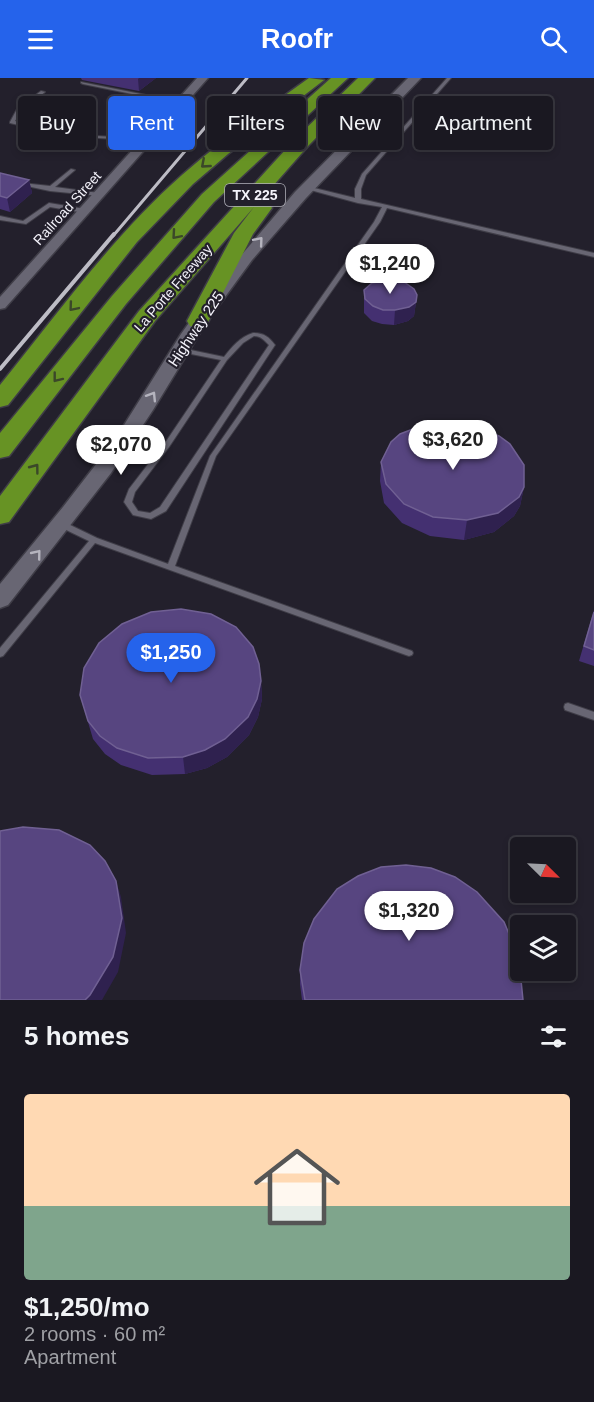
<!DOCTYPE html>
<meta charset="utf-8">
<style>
body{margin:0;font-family:Arial,sans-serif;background:#27252e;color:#f1f3f6;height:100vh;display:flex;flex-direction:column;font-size:22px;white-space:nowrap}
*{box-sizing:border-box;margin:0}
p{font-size:20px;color:#9fa0a5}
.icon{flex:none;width:33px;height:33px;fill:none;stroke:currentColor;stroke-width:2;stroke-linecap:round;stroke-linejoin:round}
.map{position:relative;height:922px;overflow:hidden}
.sheet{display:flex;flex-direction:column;background:#1a1821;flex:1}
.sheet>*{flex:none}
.top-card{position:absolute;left:18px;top:18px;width:558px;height:54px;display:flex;gap:12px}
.needle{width:39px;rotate:114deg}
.controls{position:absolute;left:510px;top:759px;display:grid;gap:12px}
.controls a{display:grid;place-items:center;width:66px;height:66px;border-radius:6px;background:#1a1821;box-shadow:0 3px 9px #0003,0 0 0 2px #38373f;font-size:30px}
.price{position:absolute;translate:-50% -51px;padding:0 14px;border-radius:21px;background:#fff;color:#222;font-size:20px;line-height:39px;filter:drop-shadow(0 2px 3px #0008)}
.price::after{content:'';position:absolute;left:50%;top:36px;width:18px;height:14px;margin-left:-9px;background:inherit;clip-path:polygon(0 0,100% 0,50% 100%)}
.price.on{background:#2563eb;color:#fff}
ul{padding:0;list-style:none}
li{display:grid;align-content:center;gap:12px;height:318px;padding:0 24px}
li span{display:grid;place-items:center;height:186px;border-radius:6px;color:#555}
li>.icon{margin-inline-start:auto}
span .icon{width:108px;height:108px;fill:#fffc;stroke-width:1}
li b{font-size:26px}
h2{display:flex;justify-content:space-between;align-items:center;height:72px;padding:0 24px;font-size:26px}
.tag{padding:0 21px;border-radius:6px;background:#1a1821;box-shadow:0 3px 9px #0003,0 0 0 2px #38373f;font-size:21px;line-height:54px}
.tag.on{background:#2563eb;color:#fff}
header{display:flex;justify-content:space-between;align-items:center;height:78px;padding:0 24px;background:#2563eb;color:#fff;font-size:27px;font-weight:600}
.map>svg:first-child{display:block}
</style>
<header><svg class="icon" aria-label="menu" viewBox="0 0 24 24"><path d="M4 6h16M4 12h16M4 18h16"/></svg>Roofr<svg class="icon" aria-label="search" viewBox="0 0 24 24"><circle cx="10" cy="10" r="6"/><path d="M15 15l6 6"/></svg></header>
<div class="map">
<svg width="594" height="922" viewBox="0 0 594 922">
<rect width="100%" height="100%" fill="#23202c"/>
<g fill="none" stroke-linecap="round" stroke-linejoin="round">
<defs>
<path id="service" d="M447,0H451L366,97L361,111V121L594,175V179L387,130L380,144L216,378L175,488L412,573L413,575L412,577L409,578L406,577L95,465L3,578L0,579V570L89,463L58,448L57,446L58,444H64L97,460L168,486L210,378L374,144L382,129L358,125L303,110L306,108L355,120V111L362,96Z
M81,4L181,24L183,25L181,26L83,6L81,5Z
M41,13L45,14L21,33L15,43L64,56L114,59L115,54L145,25L147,26V27L119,55V59L149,61L151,62L149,63L64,58L10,45V44L17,31Z
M71,91L75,92L55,109L99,115L102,117L101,118L50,113L22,107L20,106L22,105L50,108Z
M49,125L85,131L88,133L85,135L50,129L26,146L0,142V138L23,143Z
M253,255C264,255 269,259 275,267L166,433L151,441L133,437L124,424L129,411L149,385L115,377L112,375L115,373L152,381L165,365L221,282L181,274L178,272L181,270L224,279C232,269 240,259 253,255ZM254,258C261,258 264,262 269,267L160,429L150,435L138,433L132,424L135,414L169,369L227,282L243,265Z
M568,625L594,634V642L565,632L564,629L565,626Z"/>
<path id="tertiary" d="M197,0H208L5,230L0,231V219Z"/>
<path id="secondary" d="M408,0H421L306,120L252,182L206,245L153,332L111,395L8,527L0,530V506L63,429L114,363L181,256L216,207L295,114Z"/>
<path id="motorway" d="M309,0L324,2L228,76L193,106L137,164L8,327L0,329V307C58,235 113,158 182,97C222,62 266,31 309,0Z
M331,0H348L214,124L126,226L9,378L0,380V355L112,218L202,116Z
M358,0H375L309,67L257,126H270L272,130L253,156L206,248L198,249L190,248L187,243L234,155L254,129L155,243L9,444L0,446V418L139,233L297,59Z"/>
</defs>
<use href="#service" stroke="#3f3d47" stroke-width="2"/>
<use href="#tertiary" stroke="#3f3d47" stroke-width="3"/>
<use href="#secondary" stroke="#3f3d47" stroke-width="3"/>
<use href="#motorway" stroke="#3f3d47" stroke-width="3"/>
<use href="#service" fill="#686673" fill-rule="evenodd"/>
<use href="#tertiary" fill="#686673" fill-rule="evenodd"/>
<use href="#secondary" fill="#686673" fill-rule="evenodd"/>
<use href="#motorway" fill="#679324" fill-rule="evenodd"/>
<path stroke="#bdbcc5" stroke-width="3" d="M113,158L247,0"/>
<path stroke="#bdbcc5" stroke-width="4" d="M0,291L114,156"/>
</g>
<path fill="#443071" d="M81,0H156L139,13L82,2Z
M0,95L29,102L32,115L10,134L0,131Z
M364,212L417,217L414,238L408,243L394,247L382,246L372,243L364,235Z
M381,384L524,409L520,428L514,438L494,454L464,462L430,458L402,445L384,425L380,403Z
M594,532V588L579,583Z
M261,603L262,621L258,639L249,657L227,679L207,690L185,696L152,697L121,687L105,676L93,661L80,617Z
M300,892L523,922H302L300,906Z"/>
<path fill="#2f214f" d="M139,0H156L139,13L138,1Z
M29,102L32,115L10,134L7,120Z
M417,217L414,238L408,243L394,247L395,232Z
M524,409L520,428L514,438L494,454L464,462L467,442Z
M261,603L262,621L258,639L249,657L227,679L207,690L185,696L183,679Z
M116,803L121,819L126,855L118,894L102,922H85Z"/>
<path fill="#574580" stroke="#706093" stroke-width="1.5" d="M0,95L29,102L7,120L0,118Z
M389,202L404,204L414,211L417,217L416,224L409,229L395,232H383L373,228L365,221L364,212L372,205Z
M456,344L471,347L499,358L510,366L524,387V409L519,419L498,435L467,442L433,439L404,426L386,406L381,384L391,364L400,356L426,346Z
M181,531L211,536L236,549L253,569L259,586L261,603L257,621L248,639L225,661L205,672L183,679L148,680L117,670L100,658L88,643L80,617L84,590L99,565L122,546L151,534Z
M594,534V572L584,568Z
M23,749L59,752L90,767L105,783L116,803L122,840L113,879L90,917L85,922H0V753Z
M406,787L431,790L455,799L477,814L504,844L520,882V892L523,922H305L300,892L304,865L314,841L337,811L358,798L381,789Z"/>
<defs><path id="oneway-chevron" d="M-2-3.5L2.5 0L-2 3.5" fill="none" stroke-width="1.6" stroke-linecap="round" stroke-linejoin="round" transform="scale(1.5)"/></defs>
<g stroke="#3b4829">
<use href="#oneway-chevron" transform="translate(205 86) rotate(139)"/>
<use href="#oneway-chevron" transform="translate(176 157) rotate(131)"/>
<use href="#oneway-chevron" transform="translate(73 229) rotate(130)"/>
<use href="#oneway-chevron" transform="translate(57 300) rotate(128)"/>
<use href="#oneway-chevron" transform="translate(35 390) rotate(-53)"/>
</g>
<g stroke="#b5b4be">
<use href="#oneway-chevron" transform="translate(259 163) rotate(-50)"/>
<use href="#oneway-chevron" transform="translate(152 318) rotate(-58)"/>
<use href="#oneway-chevron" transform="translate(37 476) rotate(-51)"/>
</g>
<g text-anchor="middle" stroke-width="4.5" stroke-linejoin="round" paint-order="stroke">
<rect fill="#23202c" stroke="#b5b4bd" stroke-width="1.5" x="225" y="106" width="60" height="22" rx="4.5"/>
<g font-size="14" font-weight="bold" fill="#f4f3fb">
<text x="255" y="122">TX 225</text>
</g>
<g font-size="14" fill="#f4f3fb" stroke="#23202c">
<text transform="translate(67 130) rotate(-48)" y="5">Railroad Street</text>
<text transform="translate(173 210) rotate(-49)" y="5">La Porte Freeway</text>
</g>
<g font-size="15" fill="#f4f3fb" stroke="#23202c">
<text transform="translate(196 251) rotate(-56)" y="5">Highway 225</text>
</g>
</g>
</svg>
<div class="controls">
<a><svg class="needle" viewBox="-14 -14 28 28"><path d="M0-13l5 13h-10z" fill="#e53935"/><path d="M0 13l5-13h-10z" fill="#9fa0a5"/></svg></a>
<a><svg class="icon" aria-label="layers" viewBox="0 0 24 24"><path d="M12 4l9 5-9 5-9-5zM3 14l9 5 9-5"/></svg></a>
</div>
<b class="price" style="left:390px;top:217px">$1,240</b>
<b class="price" style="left:453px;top:393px">$3,620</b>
<b class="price" style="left:121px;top:398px">$2,070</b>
<b class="price on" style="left:171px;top:606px">$1,250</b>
<b class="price" style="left:409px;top:864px">$1,320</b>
<div class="top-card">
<a class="tag">Buy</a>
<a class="tag on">Rent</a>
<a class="tag">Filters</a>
<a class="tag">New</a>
<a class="tag">Apartment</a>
</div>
</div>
<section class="sheet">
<h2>5 homes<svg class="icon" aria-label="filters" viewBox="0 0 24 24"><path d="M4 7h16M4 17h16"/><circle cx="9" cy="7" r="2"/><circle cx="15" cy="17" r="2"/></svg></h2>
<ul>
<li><span style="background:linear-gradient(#ffd9b3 60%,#7fa58c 0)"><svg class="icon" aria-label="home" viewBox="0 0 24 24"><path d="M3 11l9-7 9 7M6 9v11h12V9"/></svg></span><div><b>$1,250/mo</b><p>2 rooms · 60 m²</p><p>Apartment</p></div></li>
</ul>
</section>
